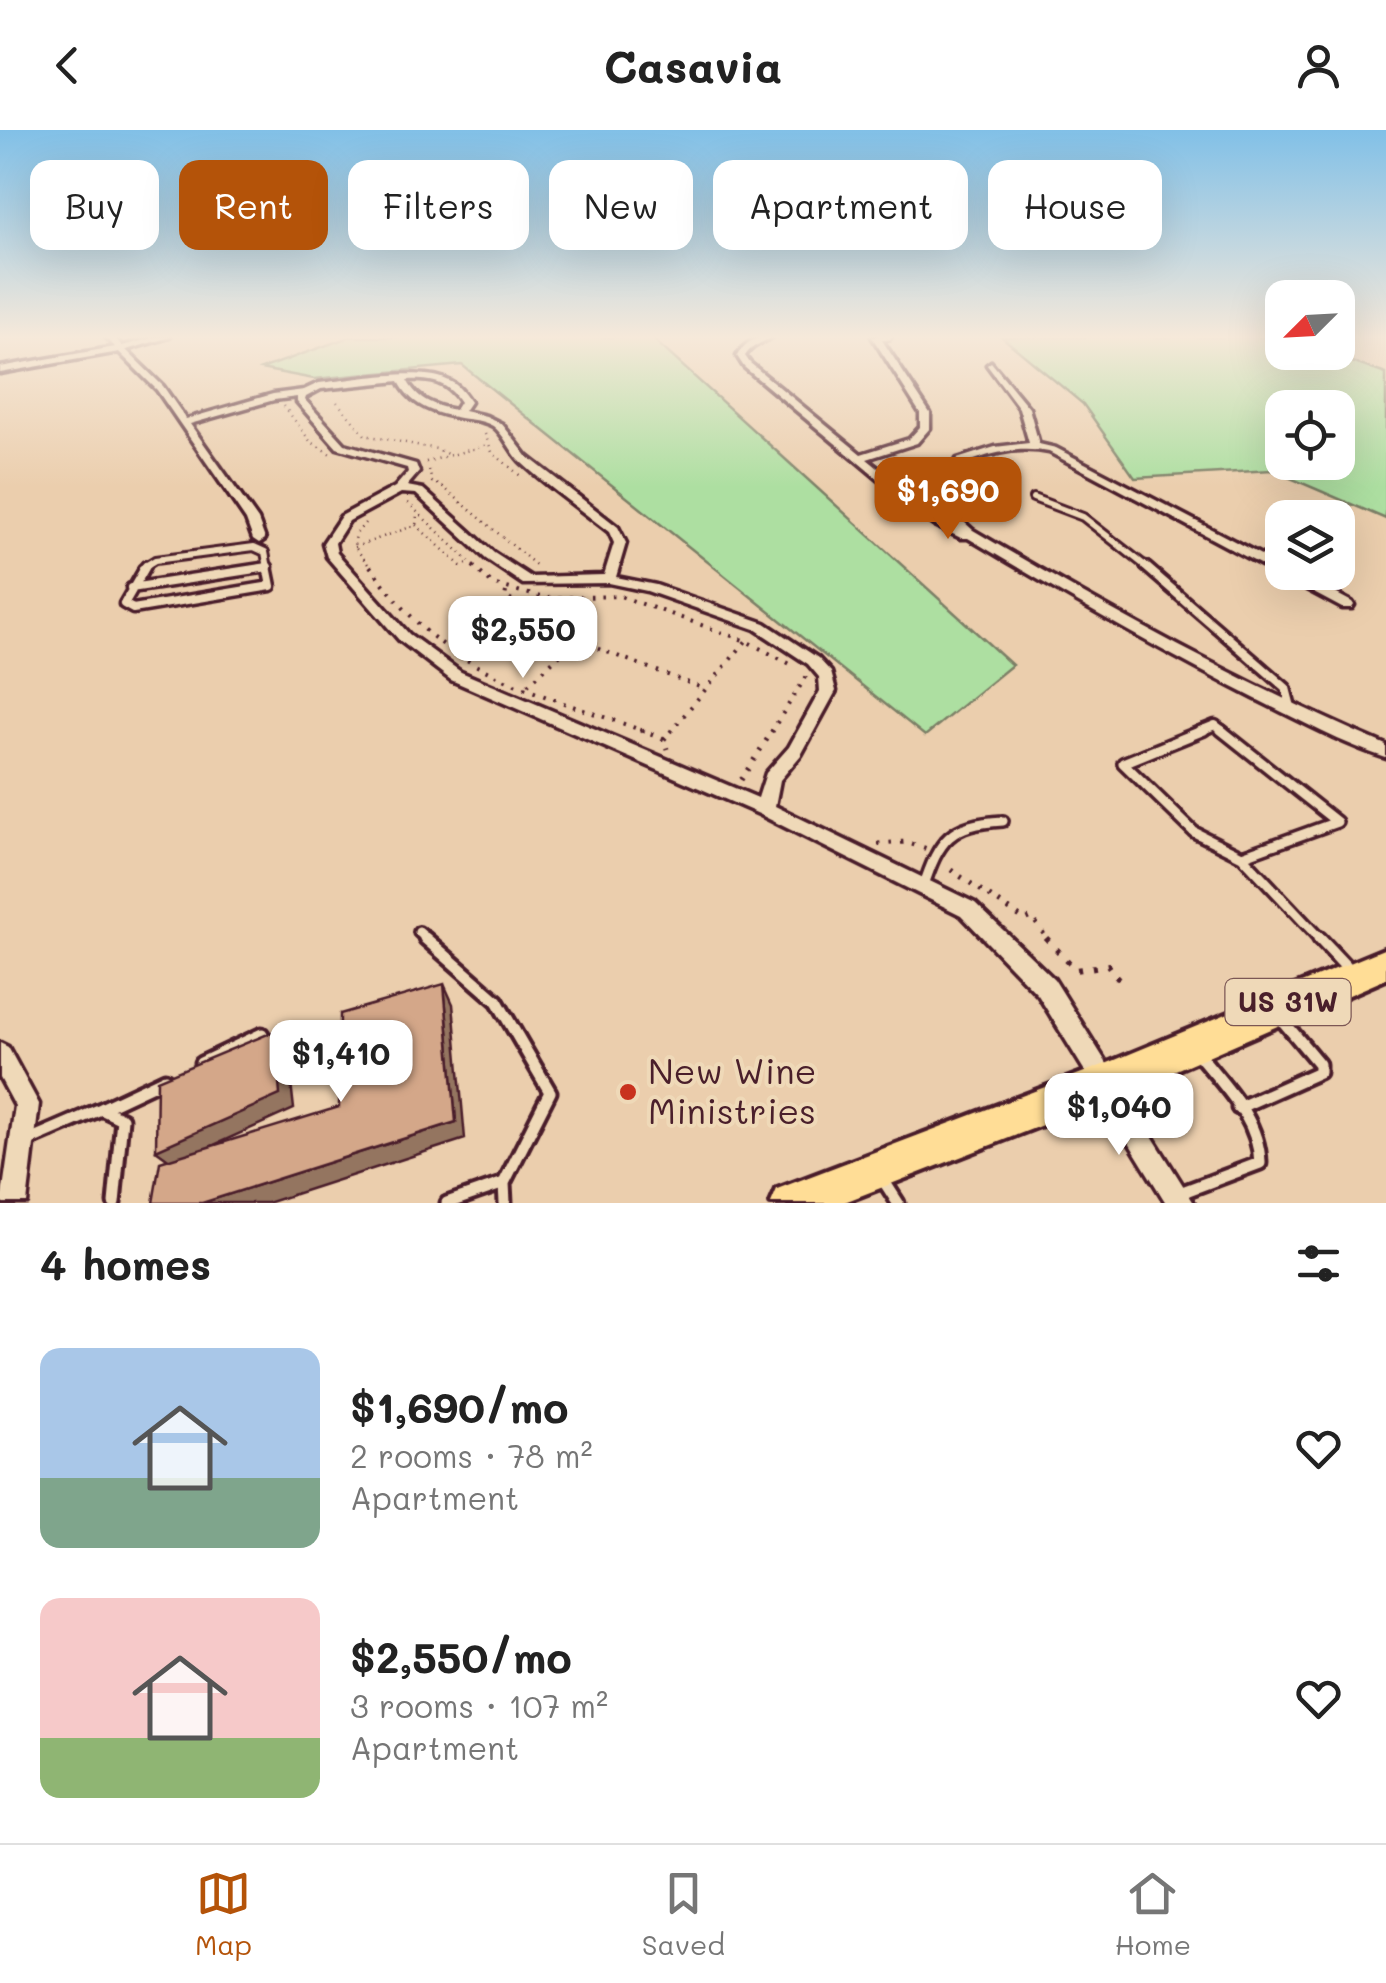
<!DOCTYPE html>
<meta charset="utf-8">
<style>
body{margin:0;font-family:Mali,sans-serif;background:#f2f2f2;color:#222;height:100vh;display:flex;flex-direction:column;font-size:38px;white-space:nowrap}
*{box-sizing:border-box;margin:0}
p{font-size:32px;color:#767676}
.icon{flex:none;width:55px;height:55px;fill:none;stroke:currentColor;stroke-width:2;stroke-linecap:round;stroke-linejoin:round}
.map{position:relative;height:1073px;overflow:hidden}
.panel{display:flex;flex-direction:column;background:#fff;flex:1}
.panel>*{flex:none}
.hud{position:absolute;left:30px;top:30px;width:1328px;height:90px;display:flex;gap:20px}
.needle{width:65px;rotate:246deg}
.buttons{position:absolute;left:1265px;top:150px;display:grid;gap:20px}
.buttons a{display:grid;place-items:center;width:90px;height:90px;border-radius:20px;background:#fff;box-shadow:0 10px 40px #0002;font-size:50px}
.price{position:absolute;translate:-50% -85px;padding:0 22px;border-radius:20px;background:#fff;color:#222;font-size:32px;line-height:65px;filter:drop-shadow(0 2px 5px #0008)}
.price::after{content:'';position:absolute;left:50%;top:60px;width:30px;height:22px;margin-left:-15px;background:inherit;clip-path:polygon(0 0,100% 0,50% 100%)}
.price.current{background:#b45309;color:#fff}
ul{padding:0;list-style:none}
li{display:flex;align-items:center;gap:30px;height:250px;padding:0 40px}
li span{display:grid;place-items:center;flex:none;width:280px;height:200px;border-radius:20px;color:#555}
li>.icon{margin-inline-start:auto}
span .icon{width:120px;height:120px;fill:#fffc;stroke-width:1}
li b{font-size:42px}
h2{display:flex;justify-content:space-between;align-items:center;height:120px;padding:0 40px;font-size:42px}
.pill{padding:0 35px;border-radius:20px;background:#fff;box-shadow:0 10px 40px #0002;font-size:35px;line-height:90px}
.pill.current{background:#b45309;color:#fff}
header{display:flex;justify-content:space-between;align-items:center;height:130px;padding:0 40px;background:#fff;font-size:45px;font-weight:700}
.dock{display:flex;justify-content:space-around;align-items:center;height:140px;border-top:2px solid #e0e0e0;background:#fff;font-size:28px;color:#767676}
.dock a{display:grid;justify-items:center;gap:5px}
.dock .current{color:#b45309}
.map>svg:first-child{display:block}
</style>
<header><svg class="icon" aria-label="back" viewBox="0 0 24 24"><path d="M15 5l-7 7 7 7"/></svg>Casavia<svg class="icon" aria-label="person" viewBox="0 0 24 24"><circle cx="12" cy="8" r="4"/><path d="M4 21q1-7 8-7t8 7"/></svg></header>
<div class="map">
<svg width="1386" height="1073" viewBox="0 0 1386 1073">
<rect width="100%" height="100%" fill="#ebcead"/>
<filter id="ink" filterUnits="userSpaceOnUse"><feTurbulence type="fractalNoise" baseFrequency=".01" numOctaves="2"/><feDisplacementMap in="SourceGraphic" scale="20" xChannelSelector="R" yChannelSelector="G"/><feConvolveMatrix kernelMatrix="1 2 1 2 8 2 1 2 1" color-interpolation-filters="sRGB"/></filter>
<g filter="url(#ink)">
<path fill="#addfa1" stroke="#7c7f66" stroke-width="2.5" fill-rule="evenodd" d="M349,207H659L654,210L1012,535L925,606L462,235L314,249L261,239Z
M1002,207H1282V222L1326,223L1386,244V389L1272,340L1135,348L1083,274ZM1282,278H1338V332H1282Z"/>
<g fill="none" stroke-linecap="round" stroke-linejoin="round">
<defs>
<path id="service-far4" d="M878,208L889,207"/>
<path id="service-far3" d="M1033,368L1083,387L1148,438
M142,438L155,430L254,417L265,422L268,438
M258,438L268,437"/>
<path id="service-far2" d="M146,436L124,474L133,479L271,456L267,436
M1145,436L1286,558L1291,577
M131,458L268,437
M1198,602L1215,595L1224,602"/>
<path id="service-far1" d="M1204,600L1123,633L1194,702L1242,726
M1221,600L1337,692L1242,726
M1242,726L1321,810
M923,758C939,709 950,694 1003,691
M419,802L428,810"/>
<path id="service" d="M425,808L497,871L550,962L504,1053
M1319,808L1351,842
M201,933L262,904
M1238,978L1319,942V934L1278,885
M101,979L165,949
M29,1010L101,979L122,989L114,1073
M882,1048L898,1073
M1180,1063L1260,1033C1259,988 1223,955 1197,922
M447,1073L504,1053L505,1073"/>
<path id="minor" d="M105,207H114L122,216L156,207H170L126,220L163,256L186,289L273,264L304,260L319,253C351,250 420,237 447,250C458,254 464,263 470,272L464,281L486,286L502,294L527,326L618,397L626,413L616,447L656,455L765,493L818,528L831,542L836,561L801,625L780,650L775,676L975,773L1054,849L1194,1073H1166L1038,865L961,785L759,684L451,550L399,510L327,427L323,413L341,386L395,357L408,342L407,338L337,318L297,272V267L274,270L190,294L258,390L265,409L259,413L253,409L246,390L157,260L119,222L0,243V237L115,217ZM407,250C430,249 447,251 460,272L455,280C435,276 417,270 407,250ZM399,251C409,274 433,283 455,287C467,290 481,289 493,296C505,305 511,323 522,333C549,358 580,379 609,402L614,413L604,445L531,447L494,423L423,359L407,356L419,342L416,334L345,314L305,270L306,267L321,259ZM401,363L416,364L486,429L523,454L609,453L647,461L755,499L808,534L819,547L820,561L789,617L766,643L758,668L461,542L409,504L337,423L335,413L349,391Z
M772,207C762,213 752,215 745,226L750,233L861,324L909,309L920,297V283L872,207H880L930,283V298L917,313L867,329L940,388L953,395L942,368L957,329L995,317L1029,313L1019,278L987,235L991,232L1029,278L1039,314L1056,318L1282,436V442H1296L1352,472L1354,475L1352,478H1342L1049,322C1020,316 993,322 966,333L954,368L963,391L973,400C1107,479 1243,554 1386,615V628C1341,613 1297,589 1254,568C1157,519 1062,464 968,408H961L932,394L744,237L737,226C746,211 755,207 772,207Z
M0,913L8,917L39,974L27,1073H1L15,976L0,948Z"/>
<path id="primary" d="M1386,818V849L1104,971L842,1073H771L777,1059L1103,935Z"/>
</defs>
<use href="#service-far4" stroke="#4a1f2b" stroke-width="10"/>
<use href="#service-far3" stroke="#4a1f2b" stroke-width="12"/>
<use href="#service-far2" stroke="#4a1f2b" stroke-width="15"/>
<use href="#service-far1" stroke="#4a1f2b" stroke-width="16"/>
<use href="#service" stroke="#4a1f2b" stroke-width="19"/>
<use href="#minor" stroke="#4a1f2b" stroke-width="7"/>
<use href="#primary" stroke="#4a1f2b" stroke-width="8"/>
<path stroke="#4a1f2b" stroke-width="2.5" stroke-dasharray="1 5" stroke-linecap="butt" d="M337,272L365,305L437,319L451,326
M284,276L310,311L332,325
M485,304L492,322L523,348
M426,332L487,315
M429,340L432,352L442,356L538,437
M408,373L476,438
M365,393L356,404L354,416L371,438
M416,395L461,436L470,433
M355,417L416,395L417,385"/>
<path stroke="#4a1f2b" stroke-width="4" stroke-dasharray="2.5 8" stroke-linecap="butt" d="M370,436C389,461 408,486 432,506C492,555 575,575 646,602
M473,436L492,454L544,468L620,466L746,511L794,536
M506,462L505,467L577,507L575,510L705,559
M528,555L575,510
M670,602L746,511
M771,602L808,544"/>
<path stroke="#4a1f2b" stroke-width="5" stroke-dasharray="2.5 9" stroke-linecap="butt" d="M640,600L664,609L667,619
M664,609L672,600
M741,650L773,600
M878,714L906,712L927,719
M951,740L1025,790L1032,787L1048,810"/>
<path stroke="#4a1f2b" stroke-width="6" stroke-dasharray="4 11" stroke-linecap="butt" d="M1046,808L1076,840L1108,835L1119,850"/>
<use href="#service-far4" stroke="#efd9b8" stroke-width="5"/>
<use href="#service-far3" stroke="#efd9b8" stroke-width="6"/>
<use href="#service-far2" stroke="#efd9b8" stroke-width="8"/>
<use href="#service-far1" stroke="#efd9b8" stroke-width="9"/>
<use href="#service" stroke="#efd9b8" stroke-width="11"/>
<use href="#minor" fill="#efd9b8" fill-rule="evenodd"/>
<use href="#primary" fill="#ffdd96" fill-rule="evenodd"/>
</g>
<path fill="#947560" stroke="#4a1f2b" stroke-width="2.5" d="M444,854L453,874L465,1009L267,1073H202L456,992Z
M275,901L287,917L294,979L174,1033L156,1020Z"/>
<path fill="#d4a789" stroke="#4a1f2b" stroke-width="2.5" d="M444,854L456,992L202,1073H153L160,1032L339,977L340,884Z
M275,901L280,965L156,1020L157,950Z"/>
</g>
<linearGradient id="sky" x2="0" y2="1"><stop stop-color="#81c0e7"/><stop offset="0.58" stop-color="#f6e9da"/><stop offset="1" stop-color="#f6e9da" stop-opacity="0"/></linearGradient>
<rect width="1386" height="357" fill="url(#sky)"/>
<circle fill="#c8321e" stroke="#efd9b8" stroke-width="4" cx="628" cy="962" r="10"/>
<g text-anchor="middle" stroke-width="8" stroke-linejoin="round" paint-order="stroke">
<rect fill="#efd9b8" stroke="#7c5755" stroke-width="2.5" x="1225.5" y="849" width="125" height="46" rx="8"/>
<g font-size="28" font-weight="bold" fill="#4a1f2b">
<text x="1288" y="882">US 31W</text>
</g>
<g font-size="35" fill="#4a1f2b" stroke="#efd9b8" text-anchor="start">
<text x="648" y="954">New Wine<tspan x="648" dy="40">Ministries</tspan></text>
</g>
</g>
</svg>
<div class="buttons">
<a><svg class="needle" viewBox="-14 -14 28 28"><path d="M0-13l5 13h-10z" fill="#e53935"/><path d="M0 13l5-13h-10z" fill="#767676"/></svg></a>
<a><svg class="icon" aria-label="locate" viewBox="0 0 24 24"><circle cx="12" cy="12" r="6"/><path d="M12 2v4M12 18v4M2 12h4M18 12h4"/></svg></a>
<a><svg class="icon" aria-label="layers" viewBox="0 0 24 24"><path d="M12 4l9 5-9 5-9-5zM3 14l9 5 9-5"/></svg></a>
</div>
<b class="price current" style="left:948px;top:412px">$1,690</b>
<b class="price" style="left:523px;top:551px">$2,550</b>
<b class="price" style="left:341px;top:975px">$1,410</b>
<b class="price" style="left:1119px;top:1028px">$1,040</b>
<div class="hud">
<a class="pill">Buy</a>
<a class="pill current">Rent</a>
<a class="pill">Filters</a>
<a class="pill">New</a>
<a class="pill">Apartment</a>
<a class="pill">House</a>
</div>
</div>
<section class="panel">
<h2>4 homes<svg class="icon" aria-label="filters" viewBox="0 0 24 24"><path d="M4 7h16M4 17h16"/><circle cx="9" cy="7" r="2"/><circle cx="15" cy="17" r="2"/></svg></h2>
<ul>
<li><span style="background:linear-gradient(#a9c7e8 65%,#7fa58c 0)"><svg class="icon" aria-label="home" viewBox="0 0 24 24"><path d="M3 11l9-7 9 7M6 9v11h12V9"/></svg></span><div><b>$1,690/mo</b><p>2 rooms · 78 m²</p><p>Apartment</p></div><svg class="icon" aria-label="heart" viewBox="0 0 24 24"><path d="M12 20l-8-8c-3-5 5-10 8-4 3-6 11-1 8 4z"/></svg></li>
<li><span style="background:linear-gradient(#f6c9c9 70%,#8fb573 0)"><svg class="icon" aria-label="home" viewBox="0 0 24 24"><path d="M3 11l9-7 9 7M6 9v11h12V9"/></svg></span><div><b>$2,550/mo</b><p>3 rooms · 107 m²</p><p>Apartment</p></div><svg class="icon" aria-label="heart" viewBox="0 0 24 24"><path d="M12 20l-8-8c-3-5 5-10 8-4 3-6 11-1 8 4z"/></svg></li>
</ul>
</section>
<nav class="dock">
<a class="current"><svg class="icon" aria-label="map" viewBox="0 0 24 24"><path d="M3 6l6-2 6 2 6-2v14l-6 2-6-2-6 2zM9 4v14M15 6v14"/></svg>Map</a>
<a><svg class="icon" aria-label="saved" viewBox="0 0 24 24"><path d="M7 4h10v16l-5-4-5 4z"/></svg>Saved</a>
<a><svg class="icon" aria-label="home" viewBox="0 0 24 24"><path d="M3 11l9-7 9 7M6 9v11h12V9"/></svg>Home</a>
</nav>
